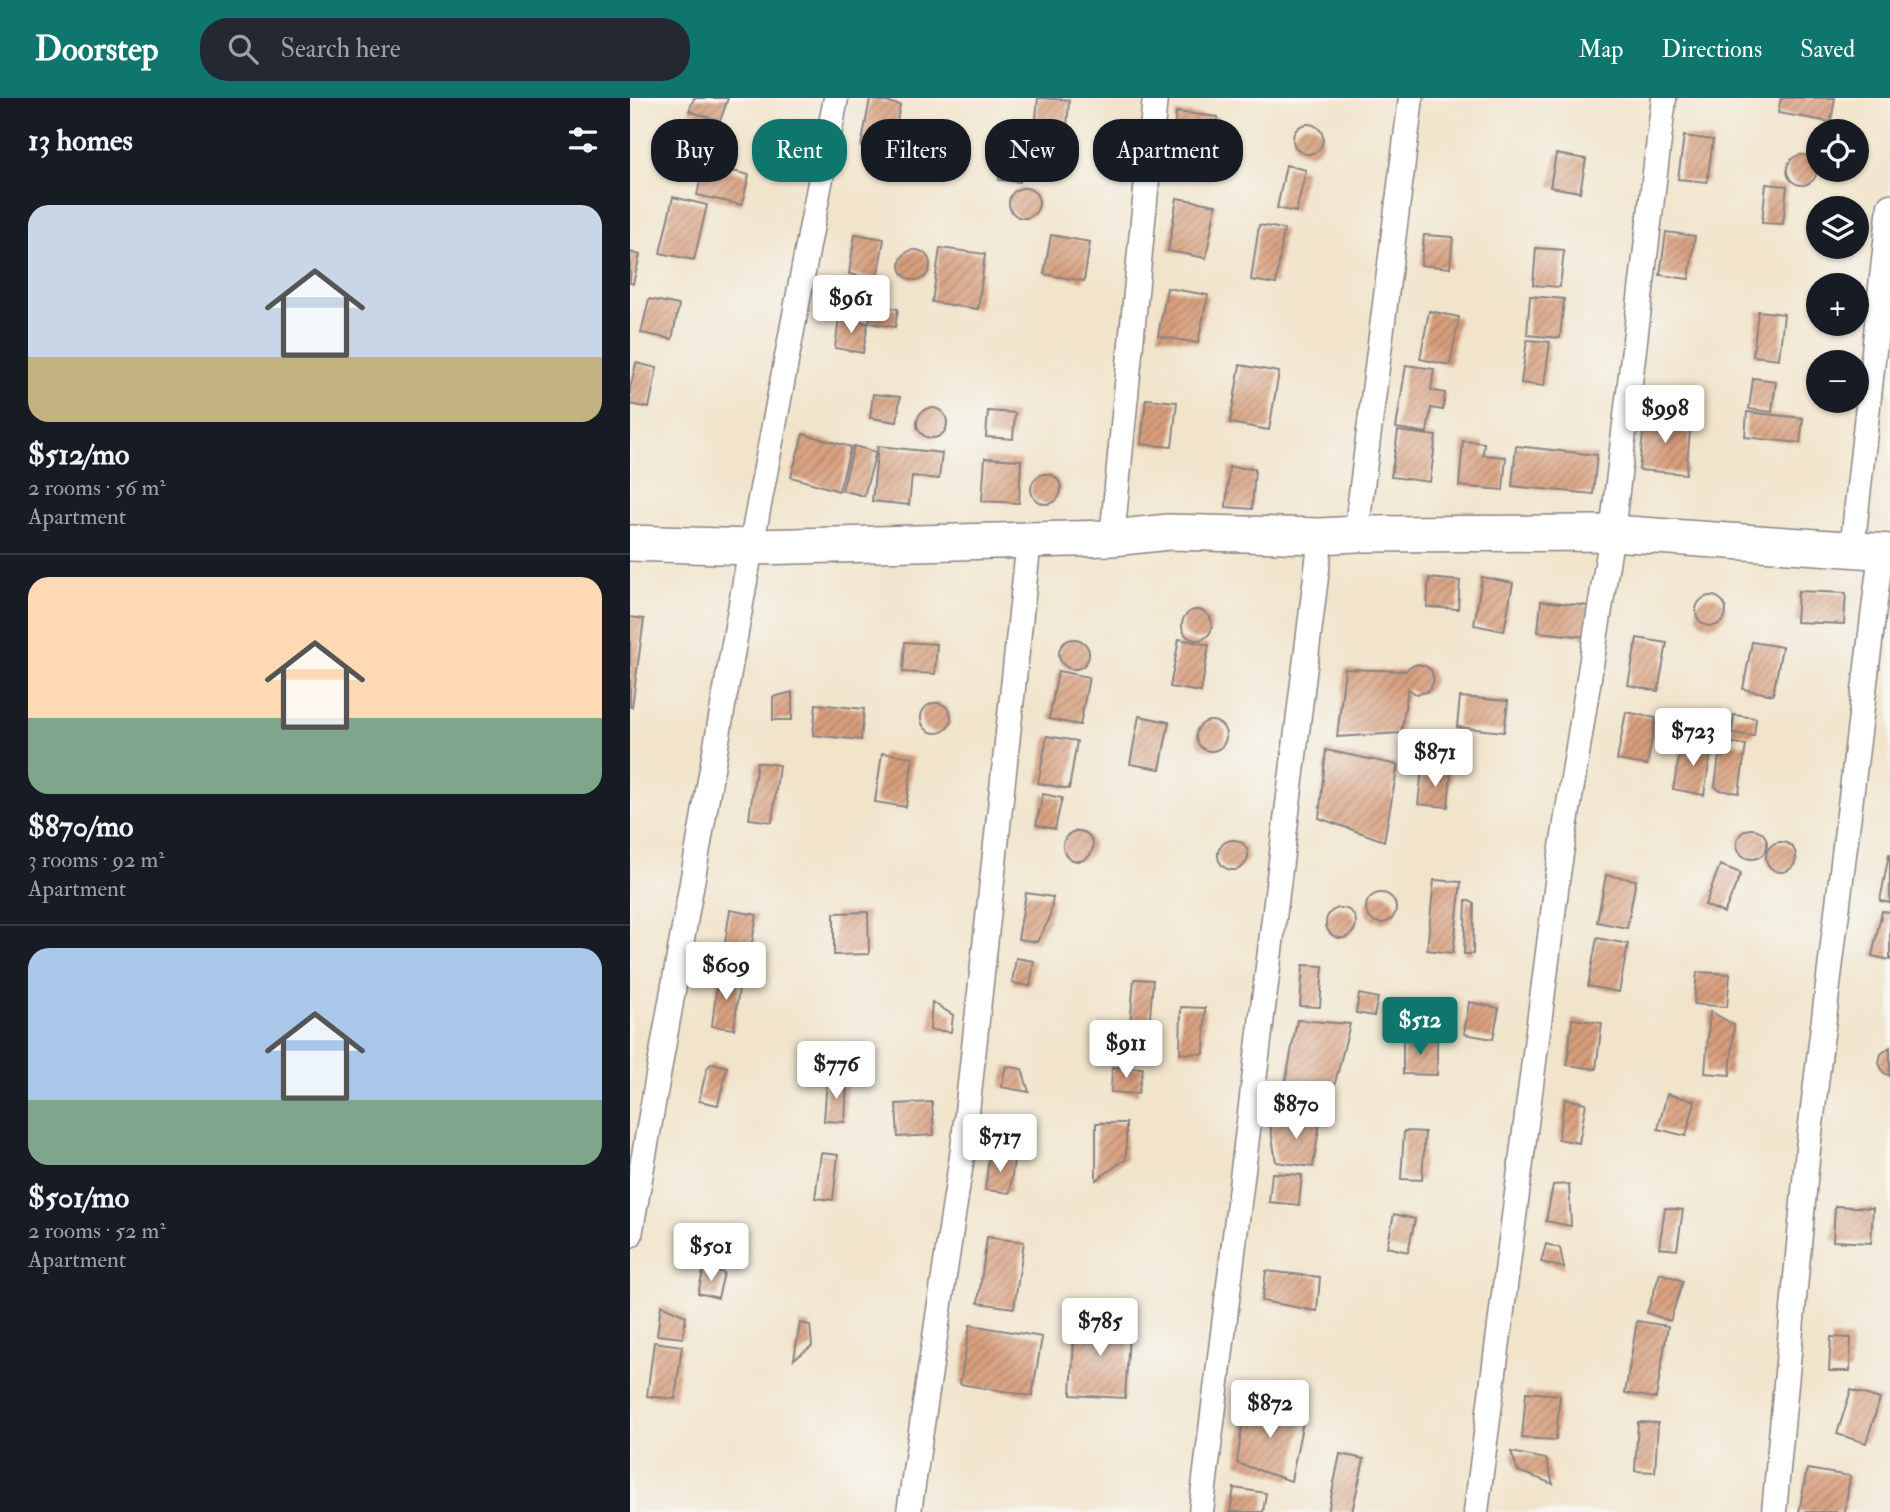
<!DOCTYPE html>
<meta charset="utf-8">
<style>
body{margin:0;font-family:"IM FELL Double Pica",serif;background:#242831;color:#f1f3f6;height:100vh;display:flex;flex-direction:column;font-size:26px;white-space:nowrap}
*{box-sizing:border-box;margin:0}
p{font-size:23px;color:#9ea1a6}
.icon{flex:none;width:38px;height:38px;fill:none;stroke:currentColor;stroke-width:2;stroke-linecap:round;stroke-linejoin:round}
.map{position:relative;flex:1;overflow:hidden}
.side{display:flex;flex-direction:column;background:#171b24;width:630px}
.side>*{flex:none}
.banner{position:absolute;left:21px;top:21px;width:665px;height:63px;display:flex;gap:14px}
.controls{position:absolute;left:1176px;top:21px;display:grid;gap:14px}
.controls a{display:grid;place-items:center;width:63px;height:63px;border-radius:50%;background:#171b24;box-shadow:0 2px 5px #0004;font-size:35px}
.price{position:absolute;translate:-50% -60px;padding:0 16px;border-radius:7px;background:#fff;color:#222;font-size:23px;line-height:46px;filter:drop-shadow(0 2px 4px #0008)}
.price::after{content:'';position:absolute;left:50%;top:42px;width:21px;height:16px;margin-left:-10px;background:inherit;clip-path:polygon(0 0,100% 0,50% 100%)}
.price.on{background:#0f766e;color:#fff}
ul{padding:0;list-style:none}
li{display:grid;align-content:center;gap:14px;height:371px;padding:0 28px}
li+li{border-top:2px solid #363941}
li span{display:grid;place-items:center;height:217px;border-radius:21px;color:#555}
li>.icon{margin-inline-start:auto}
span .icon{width:126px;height:126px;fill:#fffc;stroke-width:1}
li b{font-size:30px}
h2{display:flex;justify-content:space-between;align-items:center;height:84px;padding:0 28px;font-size:30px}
.pill{padding:0 24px;border-radius:28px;background:#171b24;box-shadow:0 2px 5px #0004;font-size:24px;line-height:63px}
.pill.on{background:#0f766e;color:#fff}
header{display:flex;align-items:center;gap:42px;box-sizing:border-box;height:98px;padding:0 35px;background:#0f766e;color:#fff}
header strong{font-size:33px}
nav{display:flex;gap:38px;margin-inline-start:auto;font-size:24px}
.search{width:490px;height:63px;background:#242831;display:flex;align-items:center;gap:18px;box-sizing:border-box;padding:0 24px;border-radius:28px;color:#9ea1a6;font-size:26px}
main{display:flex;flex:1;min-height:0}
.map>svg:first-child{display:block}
</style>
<header>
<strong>Doorstep</strong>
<div class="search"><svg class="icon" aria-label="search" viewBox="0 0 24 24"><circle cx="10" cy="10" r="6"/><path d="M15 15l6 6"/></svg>Search here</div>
<nav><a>Map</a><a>Directions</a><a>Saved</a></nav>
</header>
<main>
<section class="side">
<h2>13 homes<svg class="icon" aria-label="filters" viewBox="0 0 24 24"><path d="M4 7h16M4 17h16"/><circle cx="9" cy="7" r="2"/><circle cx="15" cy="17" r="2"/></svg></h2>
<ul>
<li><span style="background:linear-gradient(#c9d6e8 70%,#c2b280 0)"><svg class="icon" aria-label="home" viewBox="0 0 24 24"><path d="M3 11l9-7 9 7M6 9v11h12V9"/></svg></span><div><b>$512/mo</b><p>2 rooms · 56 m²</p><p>Apartment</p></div></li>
<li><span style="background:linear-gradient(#ffd9b3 65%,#7fa58c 0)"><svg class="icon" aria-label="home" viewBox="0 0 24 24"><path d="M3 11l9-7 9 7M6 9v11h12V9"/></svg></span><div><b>$870/mo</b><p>3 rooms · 92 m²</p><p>Apartment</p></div></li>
<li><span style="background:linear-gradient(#a9c7e8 70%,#7fa58c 0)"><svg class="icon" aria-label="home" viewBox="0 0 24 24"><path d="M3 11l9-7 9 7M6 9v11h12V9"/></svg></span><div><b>$501/mo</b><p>2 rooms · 52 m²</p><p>Apartment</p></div></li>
</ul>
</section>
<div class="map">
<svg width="1260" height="1414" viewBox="0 0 1260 1414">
<defs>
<pattern id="building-hatch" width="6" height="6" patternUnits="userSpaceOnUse" patternTransform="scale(1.75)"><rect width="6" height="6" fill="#d89e7c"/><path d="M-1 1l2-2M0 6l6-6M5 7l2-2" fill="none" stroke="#af8067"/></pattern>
</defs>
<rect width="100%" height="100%" fill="#f6f6f2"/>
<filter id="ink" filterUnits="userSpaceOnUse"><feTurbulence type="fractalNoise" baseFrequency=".0143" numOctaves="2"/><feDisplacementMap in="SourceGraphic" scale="14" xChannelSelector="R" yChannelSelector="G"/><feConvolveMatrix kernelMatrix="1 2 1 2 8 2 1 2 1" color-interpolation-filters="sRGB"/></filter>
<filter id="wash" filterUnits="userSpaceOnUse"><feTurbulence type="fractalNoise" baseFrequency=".00686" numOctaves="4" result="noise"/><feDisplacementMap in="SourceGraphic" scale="28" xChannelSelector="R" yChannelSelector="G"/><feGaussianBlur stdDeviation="1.57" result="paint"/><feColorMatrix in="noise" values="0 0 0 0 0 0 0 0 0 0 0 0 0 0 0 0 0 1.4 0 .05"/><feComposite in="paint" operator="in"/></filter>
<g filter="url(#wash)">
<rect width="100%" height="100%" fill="#f1e4cb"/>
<g id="blocks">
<path fill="url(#building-hatch)" d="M64,0H98L90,23L59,13Z
M408,0L439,2L436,43L404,40Z
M1151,0H1205L1201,24L1148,15Z
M240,1L270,7L261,55L231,49Z
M546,14L588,19L581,82L540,77Z
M663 41a15 15 0 1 1 30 0a15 15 0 1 1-30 0Z
M1054,38L1083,42L1077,84L1048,81Z
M373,46L395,48L390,84L369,82Z
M926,56L956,61L950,94L920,89Z
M1157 72a15 15 0 1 1 30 0a15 15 0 1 1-30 0Z
M74,66L119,77L112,107L67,97Z
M656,67L676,72L666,114L647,110Z
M1136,86L1157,88L1153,126L1132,125Z
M379 105a15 15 0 1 1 30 0a15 15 0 1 1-30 0Z
M43,99L77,107L64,162L30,155Z
M547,100L586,107L576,160L538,153Z
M629,127L654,131L646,186L621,182Z
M1036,134L1065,138L1059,181L1030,177Z
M225,136L254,141L247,181L219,176Z
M421,137L460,144L454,183L414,176Z
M794,137L823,139L820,170L791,167Z
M310,150L355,156L348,211L302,204Z
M906,150L934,152L930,189L903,187Z
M270 167a15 15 0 1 1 30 0a15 15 0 1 1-30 0Z
M0,154L10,157L3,186L0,185Z
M537,190L578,197L568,245L528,238Z
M900,198L934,201L930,240L897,237Z
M19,201L49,207L42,241L11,235Z
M241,207L268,211L265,229L239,225Z
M799,213L829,219L820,267L790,261Z
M1128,213L1154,216L1149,261L1123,258Z
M209,220L238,225L233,255L205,250Z
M897,242L920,244L914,288L891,285Z
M6,265L27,270L19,310L0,306V291Z
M610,267L649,274L639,332L600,325Z
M776,267L804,271L801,292L815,295L813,312L801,310L797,335L766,330Z
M1123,280L1146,283L1142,314L1119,311Z
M243,296L270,299L267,324L240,320Z
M516,301L547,304L542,349L511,346Z
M287 325a15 15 0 1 1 30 0a15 15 0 1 1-30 0Z
M358,313L385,315L383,341L356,339Z
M1117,314L1173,320L1170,345L1115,339Z
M1015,318L1061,323L1056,376L1009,372Z
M768,333L806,338L800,384L761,379Z
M173,336L221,349L209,393L161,379Z
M833,343L854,345L853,357L876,359L873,392L829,388Z
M224,348L246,354L234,398L212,392Z
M248,348L312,355L309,381L282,378L279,407L242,403Z
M886,348L967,357L963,396L882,388Z
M355,360L391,362L389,405L352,403Z
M599,369L625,371L622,411L596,409Z
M401 391a15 15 0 1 1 30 0a15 15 0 1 1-30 0Z
M852,479L883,485L874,533L844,527Z
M799,480L830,483L828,511L797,509Z
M1168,493L1216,495L1214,526L1166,524Z
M1066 513a15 15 0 1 1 30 0a15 15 0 1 1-30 0Z
M911,503L960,508L957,539L908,534Z
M552 527a15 15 0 1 1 30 0a15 15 0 1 1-30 0Z
M0,519L14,521L2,609H0Z
M1007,540L1037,545L1028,593L998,587Z
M549,541L579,547L571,594L540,589Z
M429 556a15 15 0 1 1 30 0a15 15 0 1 1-30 0Z
M275,544L307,546L305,576L273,574Z
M1122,544L1152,549L1143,597L1113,591Z
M788,566L797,569L801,572L804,582L800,591L796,594L786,596L778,591L771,635L707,639L715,571L776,573L779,569Z
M428,573L459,579L450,627L419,621Z
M162,594V622H143V599Z
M830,599L878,603L874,634L827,629Z
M291 620a15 15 0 1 1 30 0a15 15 0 1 1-30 0Z
M186,606L234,611L231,642L183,637Z
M996,614L1026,620L1017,667L987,662Z
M1104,617L1126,620L1124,638L1102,635Z
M509,618L539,624L530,671L500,666Z
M566 638a15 15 0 1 1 30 0a15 15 0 1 1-30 0Z
M417,638L447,643L439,691L408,685Z
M1052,643L1082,649L1074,697L1043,691Z
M1091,643L1116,647L1109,695L1089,692L1085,688Z
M696,652L768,667L754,743L689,720Z
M252,655L283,659L276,709L245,704Z
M127,664L149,667L142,724L119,721Z
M792,672L821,675L818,709L788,706Z
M413,696L432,700L425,731L406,727Z
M1107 746a15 15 0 1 1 30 0a15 15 0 1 1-30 0Z
M433 748a15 15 0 1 1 30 0a15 15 0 1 1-30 0Z
M588 757a15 15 0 1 1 30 0a15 15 0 1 1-30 0Z
M1136 759a15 15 0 1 1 30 0a15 15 0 1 1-30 0Z
M1259,756H1260V805L1250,803Z
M1090,767L1111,775L1094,815L1075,807Z
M976,777L1006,782L997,830L967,824Z
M804,782L831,784L823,855L797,852Z
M396,795L423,799L419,822L407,844L388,841Z
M736 810a15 15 0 1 1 30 0a15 15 0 1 1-30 0Z
M836,802L844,805L843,856H834Z
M696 825a15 15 0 1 1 30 0a15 15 0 1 1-30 0Z
M100,812L127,817L119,861L93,857Z
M1252,813L1260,814V862L1242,858Z
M238,814L239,856L204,857V815Z
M967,840L998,846L989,894L958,888Z
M386,860L404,863L400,888L382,885Z
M673,867L693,868L690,909L670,908Z
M1067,874L1100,876L1097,909L1064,906Z
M88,878L110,881L104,931L82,928Z
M504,881L523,882L519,930L500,928Z
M729,896L748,900L744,918L726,915Z
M302,904L323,917L321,934L300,932Z
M839,904L869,910L863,941L834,936Z
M551,909L575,910L574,956L550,955Z
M1080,913L1104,927L1100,977L1075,975Z
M942,921L972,925L966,971L937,967Z
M667,922L720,926L702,997L655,987Z
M773,942H807V977L773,976Z
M1260,949V978L1253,974L1249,965L1251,956Z
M82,965L97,969L88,1007L69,1003L77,970Z
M376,968L392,971L399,994L371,989Z
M482,969L513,970L508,996L481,994Z
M197,982L217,983L215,1024L194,1023Z
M1037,996L1065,1003L1056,1038L1028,1031Z
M935,1001L956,1005L949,1045L928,1041Z
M302,1004L304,1037L268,1039L266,1006Z
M691,1018L683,1069L646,1064L640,1026Z
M466,1025H496V1061L466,1082Z
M774,1033L795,1034L792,1082L771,1081Z
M191,1055L208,1057L203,1102L185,1100Z
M359,1058L384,1061L380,1095L355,1092Z
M642,1075L672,1077L669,1107L639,1104Z
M939,1086L941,1128L916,1123L923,1087Z
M1205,1108L1243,1110L1241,1145L1203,1143Z
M1035,1110L1053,1112L1047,1152L1029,1150Z
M764,1116L785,1121L778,1154L757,1149Z
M357,1139L394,1144L384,1210L348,1205Z
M916,1146L930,1150L934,1170L911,1164Z
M74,1170L94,1175L88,1200L68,1195Z
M636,1173L690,1179L687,1213L632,1203Z
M1030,1175L1053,1183L1040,1223L1017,1215Z
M31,1207L56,1218L53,1240L27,1237Z
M445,1220L500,1223L495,1300L441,1297Z
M1007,1223L1038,1228L1026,1300L995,1295Z
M170,1225L180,1227L182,1248L164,1261Z
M340,1227L412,1239L402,1298L330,1286Z
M1201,1239L1221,1240L1220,1273H1199Z
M24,1244L52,1248L45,1301L17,1298Z
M1221,1292L1250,1301L1236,1345L1207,1336Z
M896,1294L930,1297L926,1342L892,1340Z
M615,1304L674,1318L661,1383L607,1365Z
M1008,1324L1028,1325L1025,1374L1005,1373Z
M881,1354L916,1361L923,1386L888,1373Z
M710,1356L734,1361L722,1414H698Z
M1177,1371L1220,1378L1215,1414H1169Z
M604,1390L636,1395L633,1414H600Z"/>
</g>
</g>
<g filter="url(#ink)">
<use href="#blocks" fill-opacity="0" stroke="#8a8383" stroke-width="2"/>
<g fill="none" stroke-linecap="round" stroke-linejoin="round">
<defs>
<path id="street" d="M726,436L781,0
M482,440L525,0
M1222,452L1260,108
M0,1137L121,449L206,0
M279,1414L333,1051L399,442
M571,1414L691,438
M846,1414L929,769L982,435L1034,0
M1144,1414L1178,1051L1251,454"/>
<path id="secondary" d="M0,445L121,449L482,440L539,434L691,438L726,436L982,435L1260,454"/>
</defs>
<use href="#street" stroke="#8a8383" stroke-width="27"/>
<use href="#secondary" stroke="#8a8383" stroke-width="38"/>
<use href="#street" stroke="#fff" stroke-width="24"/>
<use href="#secondary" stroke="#fff" stroke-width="35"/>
</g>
</g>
</svg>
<div class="controls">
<a><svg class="icon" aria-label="locate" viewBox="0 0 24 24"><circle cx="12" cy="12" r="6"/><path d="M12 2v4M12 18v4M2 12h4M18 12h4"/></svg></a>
<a><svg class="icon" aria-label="layers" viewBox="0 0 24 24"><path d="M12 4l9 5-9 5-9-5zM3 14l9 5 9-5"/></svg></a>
<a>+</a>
<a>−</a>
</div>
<b class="price" style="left:221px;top:237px">$961</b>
<b class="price" style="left:1035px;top:347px">$998</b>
<b class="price" style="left:1063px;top:670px">$723</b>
<b class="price" style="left:805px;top:691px">$871</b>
<b class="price" style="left:96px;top:904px">$609</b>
<b class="price on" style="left:790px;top:959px">$512</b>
<b class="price" style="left:496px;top:982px">$911</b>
<b class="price" style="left:206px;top:1003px">$776</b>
<b class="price" style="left:666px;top:1043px">$870</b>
<b class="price" style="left:370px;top:1076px">$717</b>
<b class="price" style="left:81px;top:1185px">$501</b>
<b class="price" style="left:470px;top:1260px">$785</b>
<b class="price" style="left:640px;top:1342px">$872</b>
<div class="banner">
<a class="pill">Buy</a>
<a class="pill on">Rent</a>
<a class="pill">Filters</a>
<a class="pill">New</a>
<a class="pill">Apartment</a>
</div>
</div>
</main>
